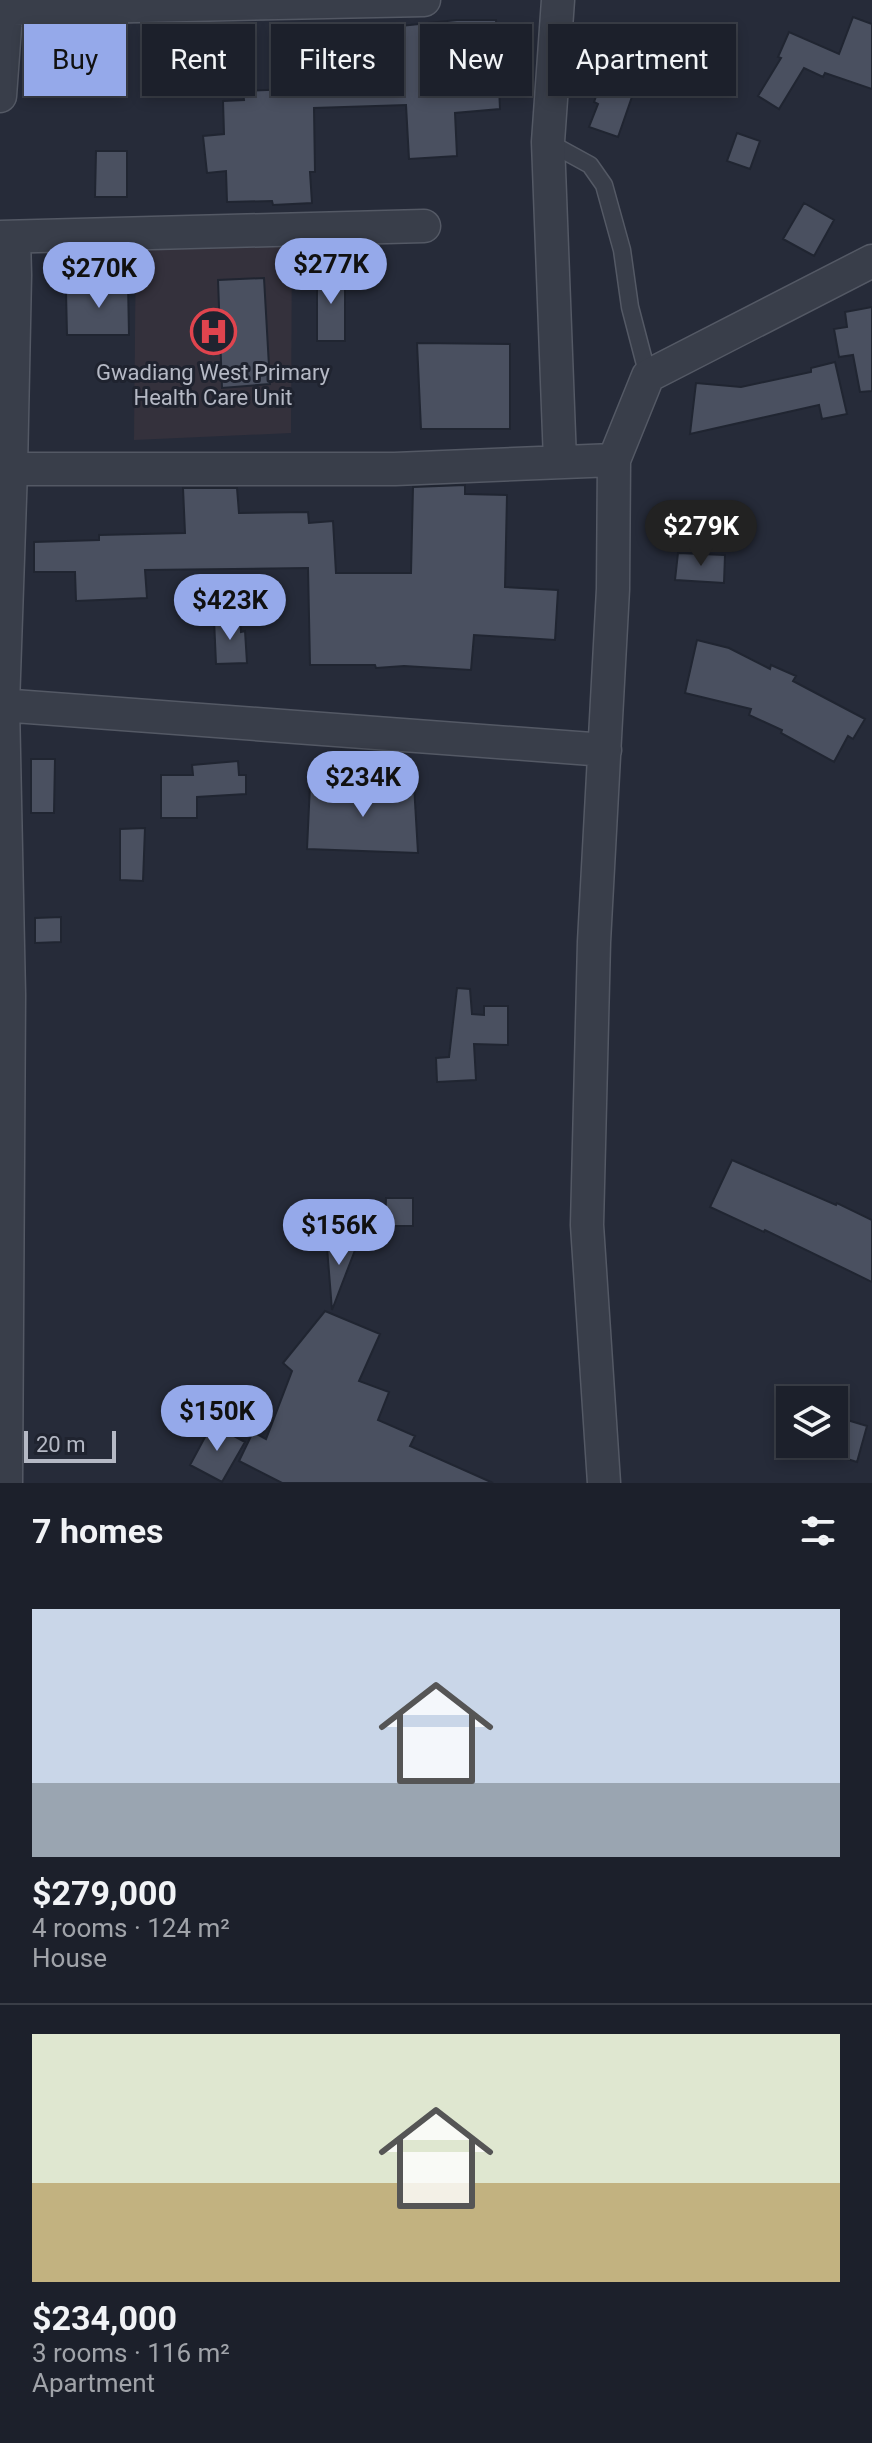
<!DOCTYPE html>
<meta charset="utf-8">
<style>
body{margin:0;font-family:Roboto,sans-serif;background:#292d37;color:#f1f3f6;height:100vh;display:flex;flex-direction:column;font-size:30px;white-space:nowrap}
*{box-sizing:border-box;margin:0}
p{font-size:26px;color:#a0a3a9}
.icon{flex:none;width:44px;height:44px;fill:none;stroke:currentColor;stroke-width:2;stroke-linecap:round;stroke-linejoin:round}
.map{position:relative;height:1483px;overflow:hidden}
.side{display:flex;flex-direction:column;background:#1c202b;flex:1}
.side>*{flex:none}
.banner{position:absolute;left:24px;top:24px;width:824px;height:72px;display:flex;gap:16px}
.tools{position:absolute;left:776px;top:1386px;display:grid;gap:16px}
.tools a{display:grid;place-items:center;width:72px;height:72px;border-radius:0px;background:#1c202b;box-shadow:0 4px 12px #0003,0 0 0 2px #3a3e47;font-size:40px}
.scale{position:absolute;left:24px;bottom:20px;width:92px;box-sizing:border-box;padding-left:8px;border:4px solid #b5b9c5;border-top:0;font-size:22px;line-height:28px;white-space:nowrap;color:#b5b9c5;-webkit-text-stroke:6px #1f232f;paint-order:stroke}
.price{position:absolute;translate:-50% -68px;padding:0 18px;border-radius:28px;background:#95a9ea;color:#111;font-size:26px;line-height:52px;filter:drop-shadow(0 2px 4px #0008)}
.price::after{content:'';position:absolute;left:50%;top:48px;width:24px;height:18px;margin-left:-12px;background:inherit;clip-path:polygon(0 0,100% 0,50% 100%)}
.price.current{background:#222;color:#fff}
ul{padding:0;list-style:none}
li{display:grid;align-content:center;gap:16px;height:424px;padding:0 32px}
li+li{border-top:2px solid #3a3e47}
li span{display:grid;place-items:center;height:248px;border-radius:0px;color:#555}
li>.icon{margin-inline-start:auto}
span .icon{width:144px;height:144px;fill:#fffc;stroke-width:1}
li b{font-size:34px}
h2{display:flex;justify-content:space-between;align-items:center;height:96px;padding:0 32px;font-size:34px}
.chip{padding:0 28px;border-radius:0px;background:#1c202b;box-shadow:0 4px 12px #0003,0 0 0 2px #3a3e47;font-size:28px;line-height:72px}
.chip.current{background:#95a9ea;color:#111}
.map>svg:first-child{display:block}
</style>
<div class="map">
<svg width="872" height="1483" viewBox="0 0 872 1483">
<rect width="100%" height="100%" fill="#262b39"/>
<path fill="#34313c" d="M292,226L291,433L134,440L136,229Z"/>
<path fill="#4a5060" stroke="#202531" stroke-width="2" d="M853,17L872,24V89L825,73L823,77L804,68L779,109L758,96L781,58L778,57L789,32L839,54Z
M457,20H496L500,109L455,113L457,156L409,159L406,105L314,108L315,172H310L312,203L273,205L272,201L227,202L226,171L207,173L203,136L224,134L223,101L244,100L243,91L291,89L288,40L322,38L321,30L372,29Z
M620,30L651,42L618,137L589,127L598,104L594,102Z
M737,133L760,141L750,169L727,161Z
M96,151H127V197H95Z
M804,203L834,220L814,256L783,239Z
M317,272H345V341H317Z
M264,278L270,384L222,388L218,280Z
M128,282L129,335H67L66,292H81V283Z
M872,307V391L860,392L853,355L839,357L834,329L847,327L845,312Z
M417,343L510,344V429H421Z
M835,362L847,414L822,419L819,405L690,434L696,383L741,387L811,372V368Z
M465,485V494L507,495L505,587L558,590L555,640L474,635L471,670L404,666L376,668L375,665H310L308,568L145,570L147,598L76,601L75,572H34V542L99,540V535L185,533L183,488H237L239,513L308,512L309,523L333,521L336,573H411L413,487Z
M678,553L725,555L724,583L675,580Z
M240,617L241,632L245,631L247,663L216,664L214,619Z
M697,640L729,648L770,669L771,665L796,676L793,681L865,719L853,739L848,736L834,762L781,733L782,730L749,715L751,709L685,693Z
M31,759H55L54,813H31Z
M238,761L239,775H246V794L197,797V818H161V775H193L192,765Z
M310,785L374,788L414,785L418,853L307,849Z
M145,828L143,881L120,880V829Z
M61,917V942L35,943V918Z
M457,988L470,989L472,1014L484,1015V1006H508V1045L474,1044L476,1080L437,1082L436,1058L449,1057Z
M732,1160L836,1205L837,1203L872,1220V1282L765,1230L764,1232L710,1207Z
M386,1198H413V1226H385Z
M357,1245L332,1310L327,1247Z
M325,1311L380,1334L359,1381L389,1392L378,1420L415,1436L410,1446L493,1483H282L239,1461L253,1432L266,1439L292,1371L283,1363Z
M834,1416L867,1426L857,1462L834,1455Z
M212,1424L245,1442L222,1482L190,1465Z"/>
<g fill="none" stroke-linecap="round" stroke-linejoin="round">
<defs>
<path id="lane" d="M548,142L590,165L604,185L622,250L630,307L648,376"/>
<path id="street" d="M558,0L548,142L560,461
M0,9L424,0
M0,96L7,0
M0,237L424,226
M0,469H395L614,460
M0,705L605,750
M6,1483L9,995L3,705L11,469L15,275L14,238
M604,1483L587,1225L594,942L613,589L614,460L648,376L872,261"/>
</defs>
<use href="#lane" stroke="#545965" stroke-width="19"/>
<use href="#street" stroke="#545965" stroke-width="35"/>
<use href="#lane" stroke="#393e4a" stroke-width="16"/>
<use href="#street" stroke="#393e4a" stroke-width="32"/>
</g>
<defs>
<symbol id="hospital-ring" viewBox="-11 -11 22 22"><circle r="9.5" fill="#1f232f" stroke="#e0444e" stroke-width="1.5"/><path d="M-5-5h3v3.5h4V-5h3V5h-3V1.5h-4V5h-3Z" fill="#e0444e"/></symbol>
</defs>
<g fill-rule="evenodd">
<use href="#hospital-ring" x="188" y="306" width="51" height="51"/>
</g>
<g text-anchor="middle" stroke-width="6" stroke-linejoin="round" paint-order="stroke">
<g font-size="22" fill="#b5b9c5" stroke="#1f232f">
<text x="213" y="380">Gwadiang West Primary<tspan x="213" dy="25">Health Care Unit</tspan></text>
</g>
</g>
</svg>
<div class="tools">
<a><svg class="icon" aria-label="layers" viewBox="0 0 24 24"><path d="M12 4l9 5-9 5-9-5zM3 14l9 5 9-5"/></svg></a>
</div>
<div class="scale">20 m</div>
<b class="price" style="left:331px;top:306px">$277K</b>
<b class="price" style="left:99px;top:310px">$270K</b>
<b class="price current" style="left:701px;top:568px">$279K</b>
<b class="price" style="left:230px;top:642px">$423K</b>
<b class="price" style="left:363px;top:819px">$234K</b>
<b class="price" style="left:339px;top:1267px">$156K</b>
<b class="price" style="left:217px;top:1453px">$150K</b>
<div class="banner">
<a class="chip current">Buy</a>
<a class="chip">Rent</a>
<a class="chip">Filters</a>
<a class="chip">New</a>
<a class="chip">Apartment</a>
</div>
</div>
<section class="side">
<h2>7 homes<svg class="icon" aria-label="filters" viewBox="0 0 24 24"><path d="M4 7h16M4 17h16"/><circle cx="9" cy="7" r="2"/><circle cx="15" cy="17" r="2"/></svg></h2>
<ul>
<li><span style="background:linear-gradient(#c9d6e8 70%,#9aa5b1 0)"><svg class="icon" aria-label="home" viewBox="0 0 24 24"><path d="M3 11l9-7 9 7M6 9v11h12V9"/></svg></span><div><b>$279,000</b><p>4 rooms · 124 m²</p><p>House</p></div></li>
<li><span style="background:linear-gradient(#dfe7d0 60%,#c2b280 0)"><svg class="icon" aria-label="home" viewBox="0 0 24 24"><path d="M3 11l9-7 9 7M6 9v11h12V9"/></svg></span><div><b>$234,000</b><p>3 rooms · 116 m²</p><p>Apartment</p></div></li>
</ul>
</section>
